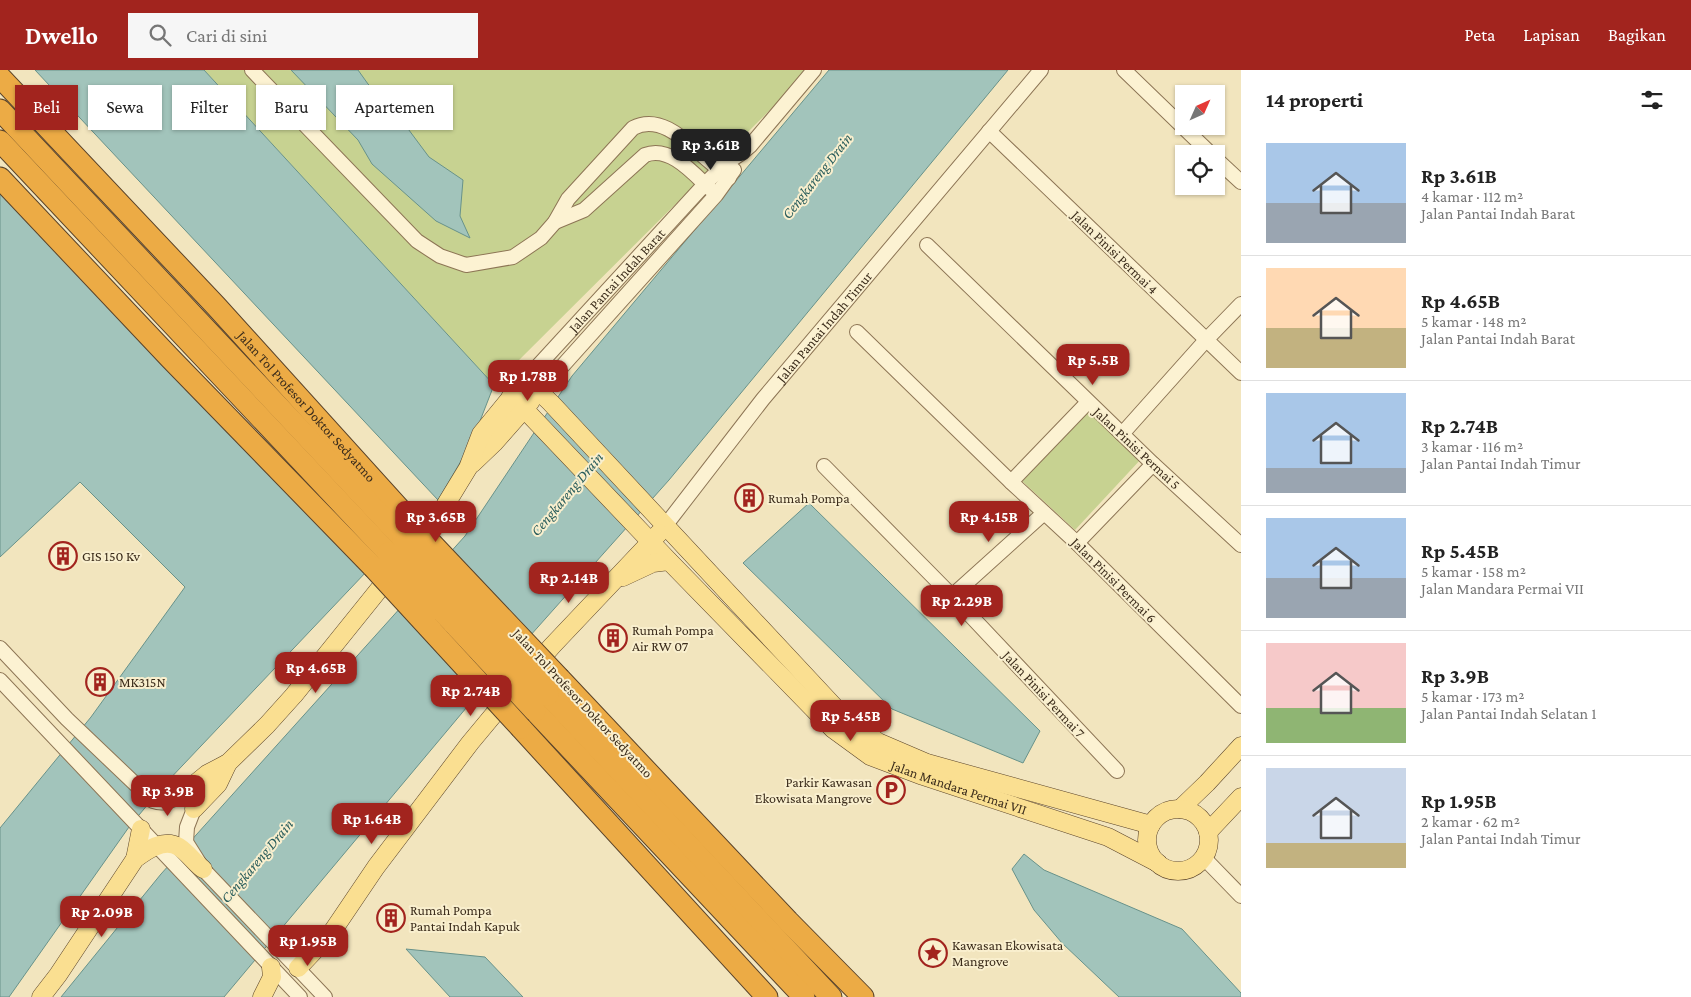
<!DOCTYPE html>
<html lang="id">
<meta charset="utf-8">
<style>
body{margin:0;font-family:"Crimson Pro",serif;background:#f6f6f6;color:#222;height:100vh;display:flex;flex-direction:column;font-size:19px;white-space:nowrap}
*{box-sizing:border-box;margin:0}
p{font-size:16px;color:#767676}
.icon{flex:none;width:28px;height:28px;fill:none;stroke:currentColor;stroke-width:2;stroke-linecap:round;stroke-linejoin:round}
.map{position:relative;flex:1;overflow:hidden}
.panel{display:flex;flex-direction:column;background:#fff;width:450px}
.panel>*{flex:none}
.banner{position:absolute;left:15px;top:15px;width:475px;height:45px;display:flex;gap:10px}
.needle{width:32px;rotate:45deg}
.fabs{position:absolute;left:1175px;top:15px;display:grid;gap:10px}
.fabs a{display:grid;place-items:center;width:50px;height:50px;border-radius:0px;background:#fff;box-shadow:0 1px 4px #0004;font-size:25px}
.price{position:absolute;translate:-50% -42px;padding:0 11px;border-radius:10px;background:#a2241e;color:#fff;font-size:16px;line-height:32px;filter:drop-shadow(0 1px 2px #0008)}
.price::after{content:'';position:absolute;left:50%;top:30px;width:15px;height:11px;margin-left:-8px;background:inherit;clip-path:polygon(0 0,100% 0,50% 100%)}
.price.on{background:#222;color:#fff}
ul{padding:0;list-style:none}
li{display:flex;align-items:center;gap:15px;height:125px;padding:0 25px}
li+li{border-top:1px solid #e0e0e0}
li span{display:grid;place-items:center;flex:none;width:140px;height:100px;border-radius:0px;color:#555}
li>.icon{margin-inline-start:auto}
span .icon{width:60px;height:60px;fill:#fffc;stroke-width:1}
li b{font-size:21px}
h2{display:flex;justify-content:space-between;align-items:center;height:60px;padding:0 25px;font-size:21px}
.pill{padding:0 18px;border-radius:0px;background:#fff;box-shadow:0 1px 4px #0004;font-size:18px;line-height:45px}
.pill.on{background:#a2241e;color:#fff}
header{display:flex;align-items:center;gap:30px;box-sizing:border-box;height:70px;padding:0 25px;background:#a2241e;color:#fff}
header strong{font-size:24px}
nav{display:flex;gap:28px;margin-inline-start:auto;font-size:18px}
.search{width:350px;height:45px;background:#f6f6f6;display:flex;align-items:center;gap:12px;box-sizing:border-box;padding:0 18px;border-radius:0px;color:#767676;font-size:19px}
main{display:flex;flex:1;min-height:0}
.map>svg:first-child{display:block}
</style>
<header>
<strong>Dwello</strong>
<div class="search"><svg class="icon" aria-label="search" viewBox="0 0 24 24"><circle cx="10" cy="10" r="6"/><path d="M15 15l6 6"/></svg>Cari di sini</div>
<nav><a>Peta</a><a>Lapisan</a><a>Bagikan</a></nav>
</header>
<main>
<div class="map">
<svg width="1241" height="927" viewBox="0 0 1241 927">
<rect width="100%" height="100%" fill="#f2e5be"/>
<path fill="#c7d291" d="M204,0H807L791,19L494,315Z
M1089,339L1142,388L1075,460L1022,411Z"/>
<path fill="#a2c4bb" stroke="#68928a" d="M35,0H204L494,315L471,374L438,430Z
M291,0H358L368,14L394,40L429,87L463,110L460,146L470,168L436,151L372,94L358,70Z
M829,0H1008L669,410L472,631L224,927H61L161,804L465,466L572,306Z
M0,113L367,501L164,715L129,757L9,927H0V758L91,647L185,517L80,412L0,487Z
M809,433L1040,661L1023,693L892,639L743,493Z
M1024,784L1044,800L1182,859L1241,923V927H1119L1062,873L1034,840L1012,799Z
M406,879L485,887L523,927H450Z"/>
<g fill="none" stroke-linecap="round" stroke-linejoin="round">
<defs>
<g id="minor">
<path d="M252,0L417,171L440,186L466,195L513,187L541,168L555,152L568,129L633,58C659,44 684,69 702,85C711,93 720,100 729,108"/>
<path d="M1124,0L1211,84"/>
<path d="M989,61L1241,303"/>
<path d="M1216,89L1241,112"/>
<path d="M555,152L584,140L645,85C670,75 694,104 710,119"/>
<path d="M927,175L1153,394L1241,475"/>
<path d="M857,262L1011,412L1077,473L1241,636"/>
<path id="s1" d="M526,309L705,114L725,94L743,82L750,76L814,0"/>
<path d="M540,321L716,125L734,100"/>
<path d="M1122,364L1206,270L1241,234"/>
<path d="M824,396L952,526L1117,701"/>
<path d="M1011,412L1088,332"/>
<path id="s2" d="M665,456L763,329L1041,0"/>
<path d="M1077,473L1153,394"/>
<path d="M952,526L1044,443"/>
<path d="M0,578L67,649L153,731C164,735 170,731 180,726"/>
<path d="M0,610L300,927"/>
<path d="M194,739L187,757L186,772L203,799L325,927"/>
<path d="M1204,788L1241,826"/>
</g>
<g id="major">
<path id="s3" d="M511,325L669,491L833,659L870,686L923,706L1108,767L1158,793"/>
<path d="M472,394L494,373L531,331"/>
<path d="M415,474L443,439L468,398L481,364L526,309L551,333L842,645L878,672L927,693L1151,755"/>
<path d="M623,507L653,493L669,491"/>
<path d="M532,599L552,576L659,463"/>
<path d="M180,726L207,704L228,693L267,655L294,625L393,502"/>
<path d="M194,739L218,714L228,693"/>
<path d="M1180,739L1207,713L1241,676"/>
<circle cx="1178" cy="770" r="31"/>
<path d="M1208,762L1241,727"/>
<path d="M135,789L141,759"/>
<path d="M298,898L332,862L376,797L470,673L509,626"/>
<path d="M41,927L58,905L135,789C147,780 164,768 179,777C188,783 194,792 203,799"/>
<path d="M262,927L272,907L271,897"/>
</g>
<g id="highway">
<path id="s4" d="M0,7L216,236L416,457"/>
<path d="M0,40L403,469"/>
<path d="M0,71L388,483"/>
<path d="M0,108L170,288L373,497"/>
<path d="M560,609L788,851L863,927"/>
<path d="M548,625L831,927"/>
<path d="M535,641L804,927"/>
<path d="M521,658L767,927"/>
</g>
</defs>
<use href="#minor" stroke="#8d7555" stroke-width="16"/>
<use href="#major" stroke="#5a432a" stroke-width="19"/>
<use href="#highway" stroke="#5a432a" stroke-width="23"/>
<use href="#minor" stroke="#fcf2d2" stroke-width="14"/>
<use href="#major" stroke="#fadf91" stroke-width="18"/>
<use href="#highway" stroke="#ecab45" stroke-width="21"/>
<defs>
<path id="highway-bridge" d="M416,457L560,609
M403,469L548,625
M388,483L535,641
M373,497L521,658"/>
</defs>
<use href="#highway-bridge" stroke="#5a432a" stroke-width="23" stroke-linecap="butt"/>
<use href="#highway-bridge" stroke="#ecab45" stroke-width="21"/>
</g>
<defs>
<symbol id="building-ring" viewBox="-11 -11 22 22"><circle r="9.5" fill="#f9efce" stroke="#a2241e" stroke-width="1.5"/><path d="M-4-6H4V6H1V3H-1V6H-4ZM-2.5-4.3h1.7v1.8h-1.7ZM.8-4.3h1.7v1.8H.8ZM-2.5-1h1.7V.8h-1.7ZM.8-1h1.7V.8H.8Z" fill="#a2241e"/></symbol>
<symbol id="parking-ring" viewBox="-11 -11 22 22"><circle r="9.5" fill="#f9efce" stroke="#a2241e" stroke-width="1.5"/><path d="M-3.5-5.5H1a3.5 3.5 0 0 1 0 7H-1V5.5H-3.5ZM-1-3.4V-.6H.8a1.4 1.4 0 0 0 0-2.8Z" fill="#a2241e"/></symbol>
<symbol id="sight-ring" viewBox="-11 -11 22 22"><circle r="9.5" fill="#f9efce" stroke="#a2241e" stroke-width="1.5"/><path d="M0-6L1.8-2.2L6-1.7L2.9 1.2L3.7 5.4L0 3.3L-3.7 5.4L-2.9 1.2L-6-1.7L-1.8-2.2Z" fill="#a2241e"/></symbol>
</defs>
<g fill-rule="evenodd">
<use href="#building-ring" x="733" y="412" width="32" height="32"/>
<use href="#building-ring" x="47" y="470" width="32" height="32"/>
<use href="#building-ring" x="597" y="552" width="32" height="32"/>
<use href="#building-ring" x="84" y="596" width="32" height="32"/>
<use href="#parking-ring" x="875" y="704" width="32" height="32"/>
<use href="#building-ring" x="375" y="832" width="32" height="32"/>
<use href="#sight-ring" x="917" y="867" width="32" height="32"/>
</g>
<g text-anchor="middle" stroke-width="4" stroke-linejoin="round" paint-order="stroke">
<g font-size="14" fill="#3b2c1b" stroke="#f9efce">
<text transform="translate(1115 182) rotate(44)" y="5">Jalan Pinisi Permai 4</text>
<text dy="5" stroke="none"><textPath href="#s1" startOffset="134">Jalan Pantai Indah Barat</textPath></text>
<text dy="5" stroke="none"><textPath href="#s2" startOffset="255">Jalan Pantai Indah Timur</textPath></text>
<text dy="5" stroke="none"><textPath href="#s4" startOffset="450">Jalan Tol Profesor Doktor Sedyatmo</textPath></text>
<text transform="translate(1137 378) rotate(43)" y="5">Jalan Pinisi Permai 5</text>
<text transform="translate(1114 510) rotate(45)" y="5">Jalan Pinisi Permai 6</text>
<text transform="translate(1044 624) rotate(47)" y="5">Jalan Pinisi Permai 7</text>
<text transform="translate(583 633) rotate(47)" y="5">Jalan Tol Profesor Doktor Sedyatmo</text>
<text dy="5" stroke="none"><textPath href="#s3" startOffset="604">Jalan Mandara Permai VII</textPath></text>
</g>
<g font-size="14" fill="#3b2c1b" stroke="#f9efce" text-anchor="start">
<text x="768" y="433">Rumah Pompa</text>
<text x="82" y="491">GIS 150 Kv</text>
<text x="632" y="565">Rumah Pompa<tspan x="632" dy="16">Air RW 07</tspan></text>
<text x="119" y="617">MK315N</text>
<text x="872" y="717" text-anchor="end">Parkir Kawasan<tspan x="872" dy="16">Ekowisata Mangrove</tspan></text>
<text x="410" y="845">Rumah Pompa<tspan x="410" dy="16">Pantai Indah Kapuk</tspan></text>
<text x="952" y="880">Kawasan Ekowisata<tspan x="952" dy="16">Mangrove</tspan></text>
</g>
<g font-size="15" font-style="italic" fill="#285c5b" stroke="#f9efce">
<text transform="translate(817 106) rotate(-52)" y="5">Cengkareng Drain</text>
<text transform="translate(567 424) rotate(-50)" y="5">Cengkareng Drain</text>
<text transform="translate(257 791) rotate(-50)" y="5">Cengkareng Drain</text>
</g>
</g>
</svg>
<div class="fabs">
<a><svg class="needle" viewBox="-14 -14 28 28"><path d="M0-13l5 13h-10z" fill="#e53935"/><path d="M0 13l5-13h-10z" fill="#767676"/></svg></a>
<a><svg class="icon" aria-label="locate" viewBox="0 0 24 24"><circle cx="12" cy="12" r="6"/><path d="M12 2v4M12 18v4M2 12h4M18 12h4"/></svg></a>
</div>
<b class="price on" style="left:711px;top:101px">Rp 3.61B</b>
<b class="price" style="left:1093px;top:316px">Rp 5.5B</b>
<b class="price" style="left:528px;top:332px">Rp 1.78B</b>
<b class="price" style="left:436px;top:473px">Rp 3.65B</b>
<b class="price" style="left:989px;top:473px">Rp 4.15B</b>
<b class="price" style="left:569px;top:534px">Rp 2.14B</b>
<b class="price" style="left:962px;top:557px">Rp 2.29B</b>
<b class="price" style="left:316px;top:624px">Rp 4.65B</b>
<b class="price" style="left:471px;top:647px">Rp 2.74B</b>
<b class="price" style="left:851px;top:672px">Rp 5.45B</b>
<b class="price" style="left:168px;top:747px">Rp 3.9B</b>
<b class="price" style="left:372px;top:775px">Rp 1.64B</b>
<b class="price" style="left:102px;top:868px">Rp 2.09B</b>
<b class="price" style="left:308px;top:897px">Rp 1.95B</b>
<div class="banner">
<a class="pill on">Beli</a>
<a class="pill">Sewa</a>
<a class="pill">Filter</a>
<a class="pill">Baru</a>
<a class="pill">Apartemen</a>
</div>
</div>
<section class="panel">
<h2>14 properti<svg class="icon" aria-label="filters" viewBox="0 0 24 24"><path d="M4 7h16M4 17h16"/><circle cx="9" cy="7" r="2"/><circle cx="15" cy="17" r="2"/></svg></h2>
<ul>
<li><span style="background:linear-gradient(#a9c7e8 60%,#9aa5b1 0)"><svg class="icon" aria-label="home" viewBox="0 0 24 24"><path d="M3 11l9-7 9 7M6 9v11h12V9"/></svg></span><div><b>Rp 3.61B</b><p>4 kamar · 112 m²</p><p>Jalan Pantai Indah Barat</p></div></li>
<li><span style="background:linear-gradient(#ffd9b3 60%,#c2b280 0)"><svg class="icon" aria-label="home" viewBox="0 0 24 24"><path d="M3 11l9-7 9 7M6 9v11h12V9"/></svg></span><div><b>Rp 4.65B</b><p>5 kamar · 148 m²</p><p>Jalan Pantai Indah Barat</p></div></li>
<li><span style="background:linear-gradient(#a9c7e8 75%,#9aa5b1 0)"><svg class="icon" aria-label="home" viewBox="0 0 24 24"><path d="M3 11l9-7 9 7M6 9v11h12V9"/></svg></span><div><b>Rp 2.74B</b><p>3 kamar · 116 m²</p><p>Jalan Pantai Indah Timur</p></div></li>
<li><span style="background:linear-gradient(#a9c7e8 60%,#9aa5b1 0)"><svg class="icon" aria-label="home" viewBox="0 0 24 24"><path d="M3 11l9-7 9 7M6 9v11h12V9"/></svg></span><div><b>Rp 5.45B</b><p>5 kamar · 158 m²</p><p>Jalan Mandara Permai VII</p></div></li>
<li><span style="background:linear-gradient(#f6c9c9 65%,#8fb573 0)"><svg class="icon" aria-label="home" viewBox="0 0 24 24"><path d="M3 11l9-7 9 7M6 9v11h12V9"/></svg></span><div><b>Rp 3.9B</b><p>5 kamar · 173 m²</p><p>Jalan Pantai Indah Selatan 1</p></div></li>
<li><span style="background:linear-gradient(#c9d6e8 75%,#c2b280 0)"><svg class="icon" aria-label="home" viewBox="0 0 24 24"><path d="M3 11l9-7 9 7M6 9v11h12V9"/></svg></span><div><b>Rp 1.95B</b><p>2 kamar · 62 m²</p><p>Jalan Pantai Indah Timur</p></div></li>
</ul>
</section>
</main>
